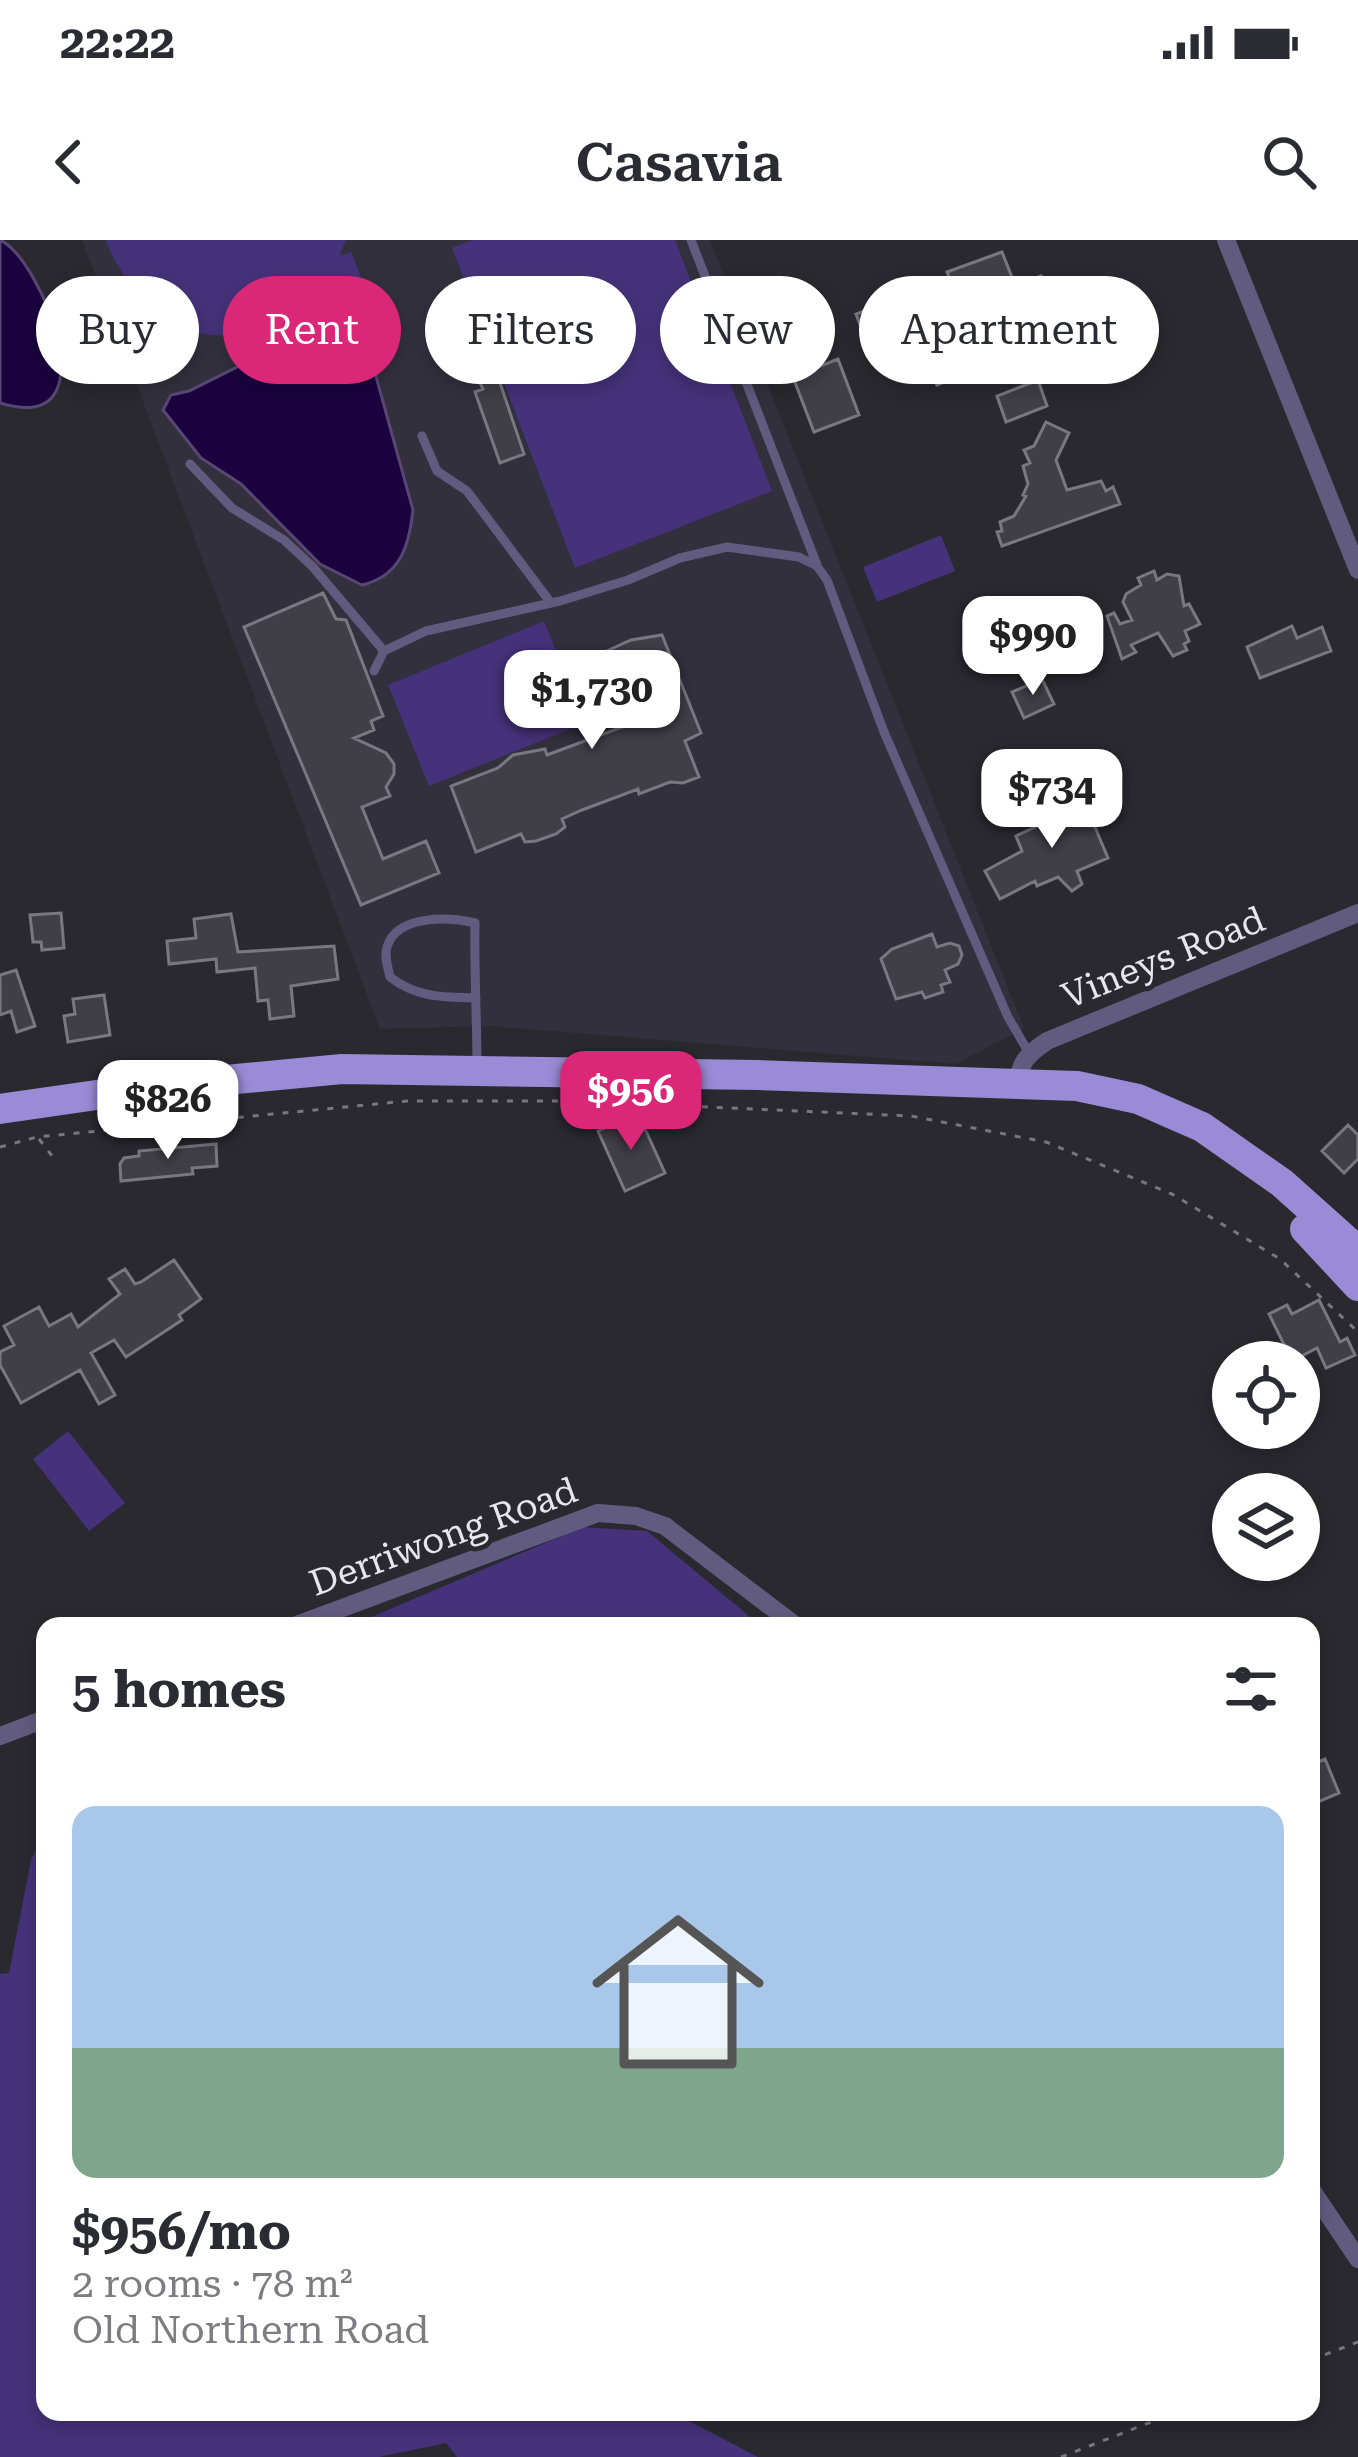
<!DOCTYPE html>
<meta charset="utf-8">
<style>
body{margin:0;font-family:"Roboto Serif",serif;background:#f2f2f3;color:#2b2b33;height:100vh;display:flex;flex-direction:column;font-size:45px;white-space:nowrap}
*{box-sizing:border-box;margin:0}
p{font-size:39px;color:#7c7c81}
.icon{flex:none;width:66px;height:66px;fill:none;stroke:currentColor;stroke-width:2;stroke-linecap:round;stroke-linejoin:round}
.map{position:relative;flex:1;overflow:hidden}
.drawer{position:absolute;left:36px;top:1377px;width:1284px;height:804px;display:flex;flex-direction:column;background:#fff;border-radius:24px;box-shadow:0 6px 18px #0003}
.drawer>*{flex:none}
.top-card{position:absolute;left:36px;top:36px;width:1287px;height:108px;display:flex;gap:24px}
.fabs{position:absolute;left:1212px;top:1101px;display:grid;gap:24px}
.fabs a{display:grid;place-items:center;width:108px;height:108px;border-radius:50%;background:#fff;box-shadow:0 6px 18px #0003;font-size:60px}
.price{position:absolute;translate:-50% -102px;padding:0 27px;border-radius:24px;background:#fff;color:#222;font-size:39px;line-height:78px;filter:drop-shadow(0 3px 6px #0008)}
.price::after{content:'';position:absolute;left:50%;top:72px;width:36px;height:27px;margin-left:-18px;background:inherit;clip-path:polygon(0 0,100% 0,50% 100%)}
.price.selected{background:#db2777;color:#fff}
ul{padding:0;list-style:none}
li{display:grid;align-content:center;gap:24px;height:636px;padding:0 36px}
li+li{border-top:3px solid #e1e1e2}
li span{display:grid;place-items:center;height:372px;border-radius:24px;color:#555}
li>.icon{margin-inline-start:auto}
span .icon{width:216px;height:216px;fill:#fffc;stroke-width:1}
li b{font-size:51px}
h2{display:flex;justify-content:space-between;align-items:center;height:144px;padding:0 36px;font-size:51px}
.chip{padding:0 42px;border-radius:54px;background:#fff;box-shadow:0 6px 18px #0003;font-size:42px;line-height:108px}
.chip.selected{background:#db2777;color:#fff}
.status{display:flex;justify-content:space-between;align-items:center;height:84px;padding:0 60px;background:#fff;direction:ltr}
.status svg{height:33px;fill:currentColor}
header{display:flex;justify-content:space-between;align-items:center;height:156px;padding:0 36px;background:#fff;font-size:54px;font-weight:600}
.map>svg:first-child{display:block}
</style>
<div class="status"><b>22:22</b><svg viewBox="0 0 49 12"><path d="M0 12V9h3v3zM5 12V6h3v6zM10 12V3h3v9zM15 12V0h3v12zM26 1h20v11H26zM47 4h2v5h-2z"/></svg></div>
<header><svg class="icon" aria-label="back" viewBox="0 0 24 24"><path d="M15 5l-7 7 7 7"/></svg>Casavia<svg class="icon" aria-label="search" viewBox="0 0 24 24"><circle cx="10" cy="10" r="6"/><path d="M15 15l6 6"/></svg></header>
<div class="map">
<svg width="1358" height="2217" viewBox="0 0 1358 2217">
<rect width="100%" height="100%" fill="#2a2930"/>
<path fill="#32303d" d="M82,0H710L1024,788L956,824L490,786L380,789Z"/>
<path fill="#45327a" d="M106,0H346L339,16L351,12L374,70L346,82L328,38C303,86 244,106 193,91C155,80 118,36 106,0Z
M472,0H675L772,251L575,328L452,8Z
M941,295L955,331L877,362L863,327Z
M544,381L585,483L429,546L388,445Z
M68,1191L125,1263L89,1291L33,1219Z
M583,1287L647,1291L761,1386H350Z
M45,1589V2172H672L758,2217H457L446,2203L379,2217H0V1734L9,1733L31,1620Z"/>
<path fill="#1a033f" stroke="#584773" stroke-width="3" d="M0,0C41,18 114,198 0,163Z
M328,95L360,110L372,122L413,270C409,307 400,336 362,345L320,324L241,244L201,218L163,170L171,155L189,151L285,103Z"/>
<path fill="#403e47" stroke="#797881" stroke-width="3" d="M1002,12L1015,45L1041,36L1047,53L1023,63L1037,99L1031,103L1032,107L937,145L933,135L920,141L907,101L965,77L947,32Z
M897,58L908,88L867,103L856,74Z
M838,119L859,175L814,192L793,137Z
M498,137L524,214L500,223L475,152L483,149L480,143Z
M1038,140L1047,166L1006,182L997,156Z
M1046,182L1069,193L1056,220L1067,250L1101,241L1106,251L1113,247L1120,264L1002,306L997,292L1002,291L1000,282L1014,276L1026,256L1023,255L1028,244L1023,226L1030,223L1024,210L1034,206Z
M1154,331L1157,340L1167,334L1179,336L1184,366L1189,364L1200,384L1185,391L1189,401L1184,404L1187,410L1173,416L1158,393L1131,405L1136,412L1122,419L1107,376L1114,373L1120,384L1132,380L1123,362L1126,354L1141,345L1138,338Z
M323,353L336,379L346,380L383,476L371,481L374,490L354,498L386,513L394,524V534L386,547L390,556L362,567L383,619L426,601L439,633L361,665L244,387Z
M1292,386L1297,398L1322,387L1331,411L1260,438L1247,407Z
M662,395L701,493L685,501L699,537L683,543L670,542L639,554L638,549L582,570L562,579L565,587L556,594L536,601L525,602L521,594L476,612L451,546L498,528L513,515L545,509L547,515L625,486L594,475L587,455L594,440L587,420L631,400Z
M1042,439L1054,464L1024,478L1012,452Z
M1080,552L1108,618L1077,631L1082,644L1072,651L1058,637L1037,646L1035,641L1000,659L985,631L1022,611L1016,596L1044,583V577L1054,573L1057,566L1066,564L1068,557Z
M61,673L64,708L42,710L41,702H33L30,675Z
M231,674L238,712L334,706L338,739L291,746L294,776L270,779L268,760L258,761L255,728L217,732L216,719L169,724L167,701L196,698L194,679Z
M932,694L937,707L950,703L959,706L962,715L958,724L945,730L950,742L941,745L943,752L925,758L922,752L896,759L881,719L892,709Z
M16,730L35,786L17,792L11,771L0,775V735Z
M104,755L110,795L68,802L64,776L75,774L73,759Z
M629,877L632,884L641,880L665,933L625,951L598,891Z
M1348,885L1358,895V919L1344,933L1322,911Z
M216,904L217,926L192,928L193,934L121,941L120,924L124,918L139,916V911Z
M174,1020L201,1059L179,1075L182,1080L126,1117L114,1100L91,1113L115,1155L99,1164L80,1130L21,1163L0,1125V1112L14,1105L4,1086L39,1067L49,1086L71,1074L78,1087L120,1054L109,1039L125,1029L135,1044L141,1042Z
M1319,1060L1340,1102L1347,1098L1355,1115L1326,1128L1317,1108L1292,1121L1269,1074L1287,1065L1292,1074Z
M1325,1519L1339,1553L1311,1565V1525Z"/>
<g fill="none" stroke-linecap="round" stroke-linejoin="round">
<path stroke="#78777e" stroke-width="3" stroke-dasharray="6 9" stroke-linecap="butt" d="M39,899L56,921
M0,907L37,897L407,861H573L911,876L1046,902L1172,954L1280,1019L1358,1092
M1311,2120L1358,2102
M1061,2217L1177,2172"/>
<path stroke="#625b80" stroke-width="9" d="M691,0L817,325
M422,196L437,231L467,251L551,363
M190,224L232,268L284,300L312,326L384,411
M374,431L384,411L426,391L560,361L628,340L680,318L727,307L799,317L817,326L827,340L884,492L1008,777L1029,813
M476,758C443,757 417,758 390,737C388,728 384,716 387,707C397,674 450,677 475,683C474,731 477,779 477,827"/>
<path stroke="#625b80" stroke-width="18" d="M1226,0L1358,330
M1018,845C1019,822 1028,814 1047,801L1358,673
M294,1386L598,1273L636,1276L665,1286L796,1386
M0,1496L45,1479
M1311,1949L1358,2019"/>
<path stroke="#998bd5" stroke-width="30" d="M0,869L152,847L342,829L758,835L1077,846L1138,859L1202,887L1282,943L1358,1011
M1305,989L1358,1046"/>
</g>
<g text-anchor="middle" stroke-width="10" stroke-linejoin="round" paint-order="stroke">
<g font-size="36" fill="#e7e6ec" stroke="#2a2930">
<text transform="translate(1163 717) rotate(-22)" y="13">Vineys Road</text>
<text transform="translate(443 1296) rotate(-20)" y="13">Derriwong Road</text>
</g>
</g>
</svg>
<div class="fabs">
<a><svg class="icon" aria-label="locate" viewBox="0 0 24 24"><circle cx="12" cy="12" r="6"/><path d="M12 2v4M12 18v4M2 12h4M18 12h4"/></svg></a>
<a><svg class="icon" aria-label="layers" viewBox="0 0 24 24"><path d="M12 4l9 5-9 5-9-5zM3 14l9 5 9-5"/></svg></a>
</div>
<b class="price" style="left:1033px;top:458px">$990</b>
<b class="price" style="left:592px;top:512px">$1,730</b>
<b class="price" style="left:1052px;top:611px">$734</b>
<b class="price selected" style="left:631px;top:913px">$956</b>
<b class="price" style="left:168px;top:922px">$826</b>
<div class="top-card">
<a class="chip">Buy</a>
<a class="chip selected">Rent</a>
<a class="chip">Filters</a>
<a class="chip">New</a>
<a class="chip">Apartment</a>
</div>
<section class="drawer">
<h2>5 homes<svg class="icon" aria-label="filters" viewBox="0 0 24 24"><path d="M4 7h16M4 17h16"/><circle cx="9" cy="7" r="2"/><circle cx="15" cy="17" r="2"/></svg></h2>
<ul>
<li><span style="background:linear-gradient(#a9c7e8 65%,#7fa58c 0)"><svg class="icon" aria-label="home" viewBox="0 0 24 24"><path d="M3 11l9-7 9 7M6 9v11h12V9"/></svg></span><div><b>$956/mo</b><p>2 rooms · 78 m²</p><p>Old Northern Road</p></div></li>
</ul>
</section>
</div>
